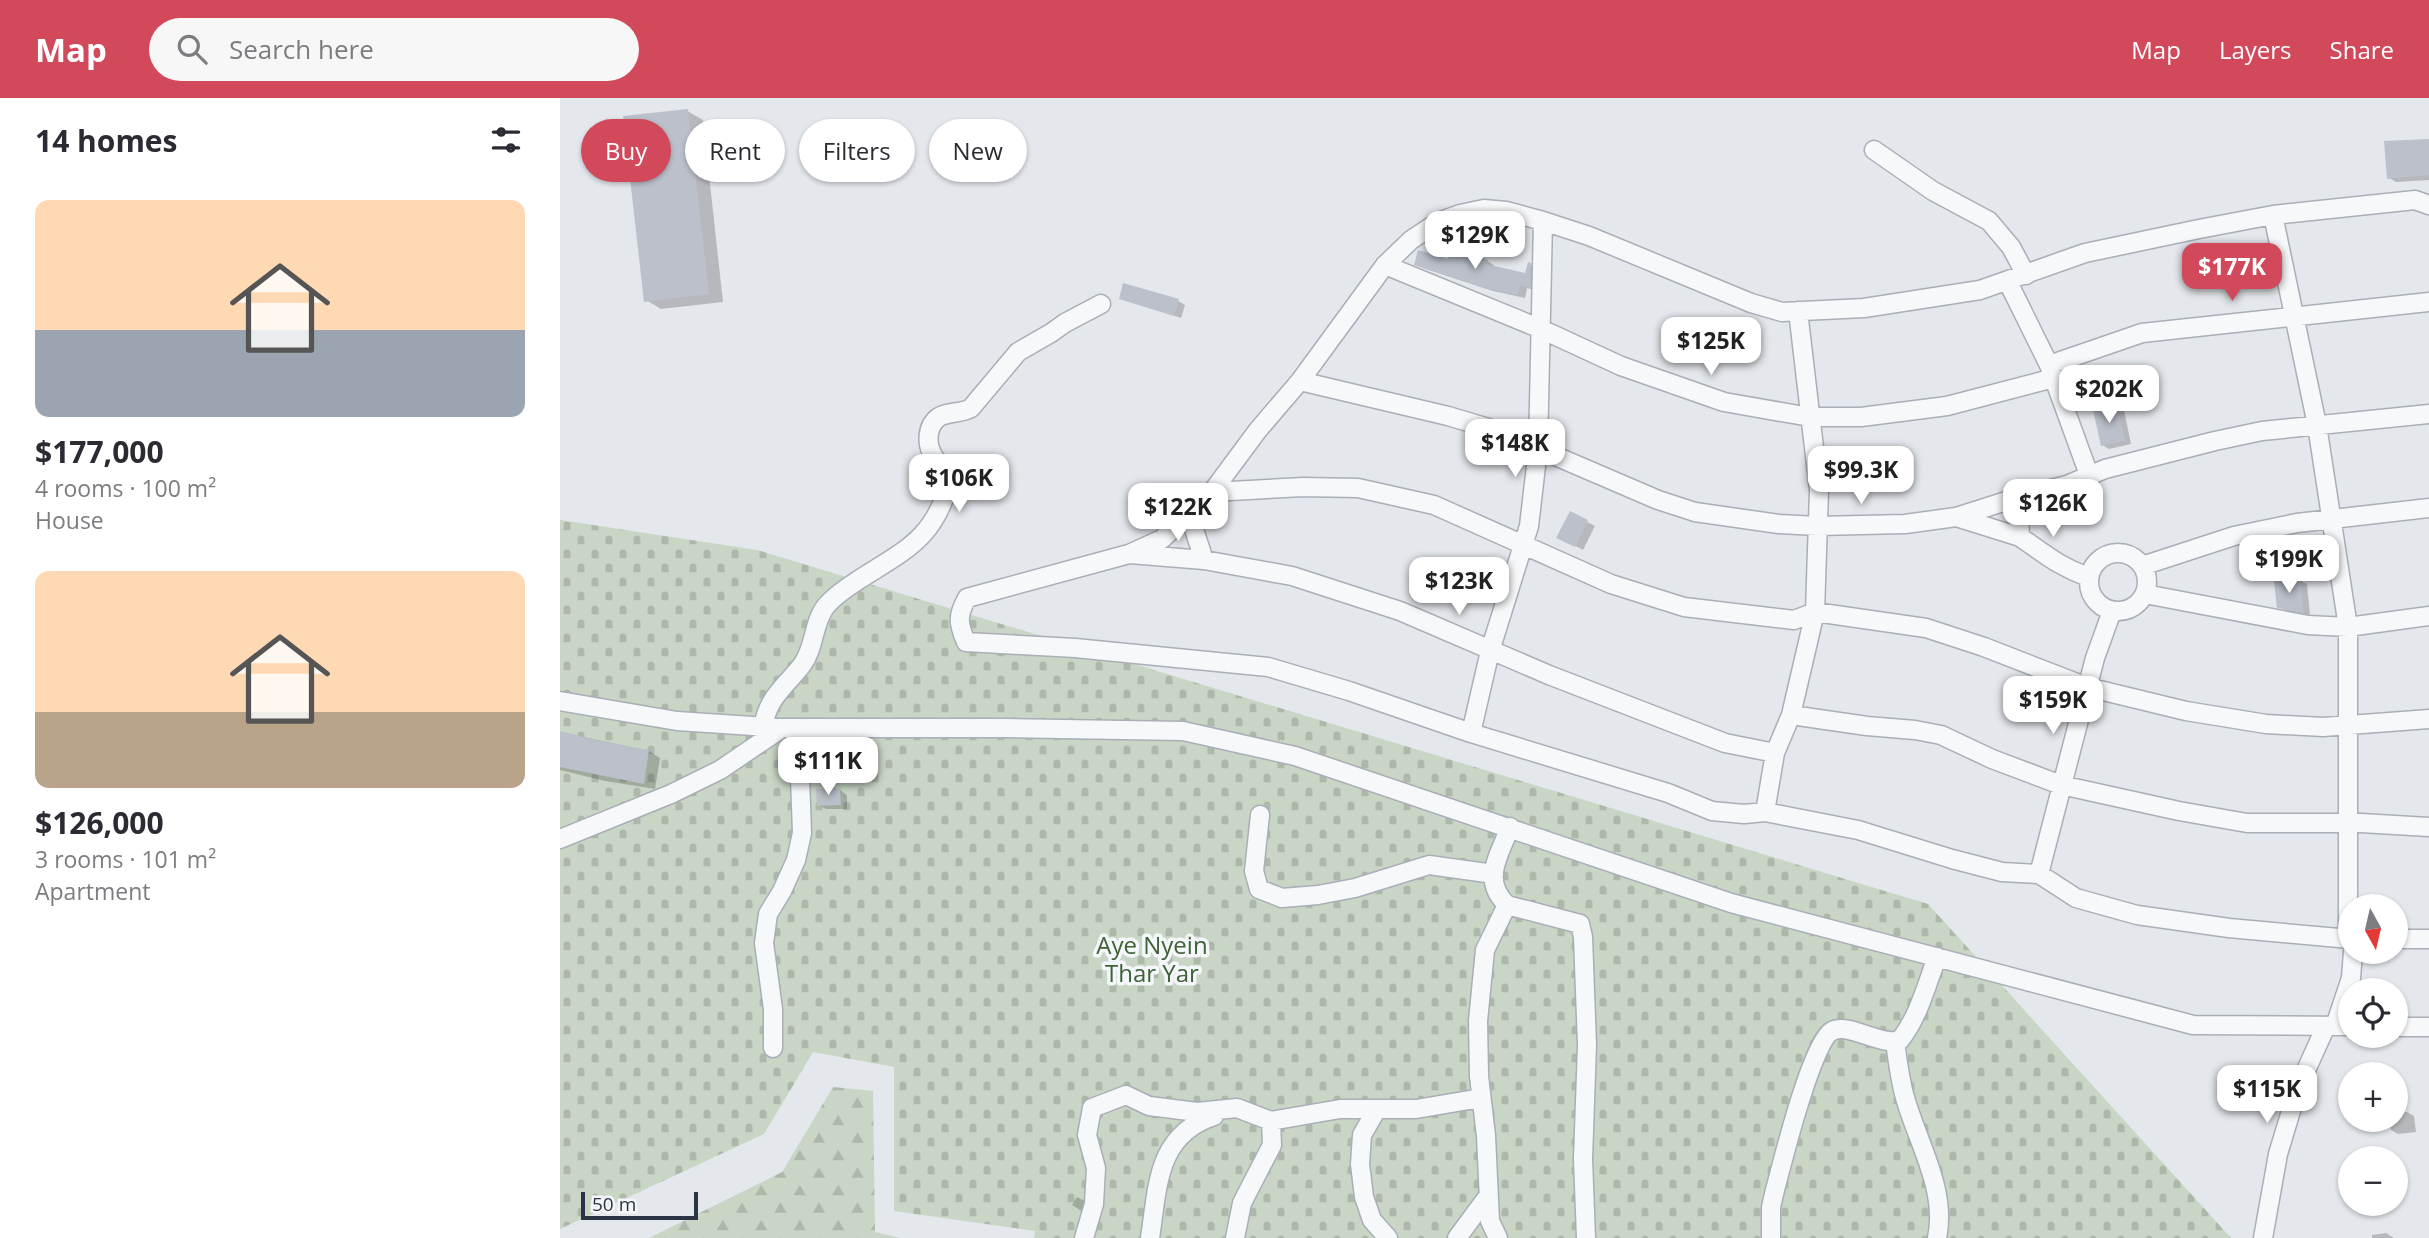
<!DOCTYPE html>
<meta charset="utf-8">
<style>
body{margin:0;font-family:"Open Sans",sans-serif;background:#f7f7f7;color:#2b2b33;height:100vh;display:flex;flex-direction:column;font-size:26px;white-space:nowrap}
*{box-sizing:border-box;margin:0}
p{font-size:23px;color:#7c7c81}
.icon{flex:none;width:38px;height:38px;fill:none;stroke:currentColor;stroke-width:2;stroke-linecap:round;stroke-linejoin:round}
.map{position:relative;flex:1;overflow:hidden}
.details{display:flex;flex-direction:column;background:#fff;width:560px}
.details>*{flex:none}
.hud{position:absolute;left:21px;top:21px;width:665px;height:63px;display:flex;gap:14px}
.needle{width:46px;rotate:172deg}
.controls{position:absolute;left:1778px;top:796px;display:grid;gap:14px}
.controls a{display:grid;place-items:center;width:70px;height:70px;border-radius:50%;background:#fff;box-shadow:0 2px 5px #0004;font-size:35px}
.scale{position:absolute;left:21px;bottom:18px;width:117px;box-sizing:border-box;padding-left:7px;border:4px solid #2b3445;border-top:0;font-size:19px;line-height:24px;white-space:nowrap;color:#2b3445;-webkit-text-stroke:5px #f4f6f9;paint-order:stroke}
.price{position:absolute;translate:-50% -60px;padding:0 16px;border-radius:14px;background:#fff;color:#222;font-size:23px;line-height:46px;filter:drop-shadow(0 2px 4px #0008)}
.price::after{content:'';position:absolute;left:50%;top:42px;width:21px;height:16px;margin-left:-10px;background:inherit;clip-path:polygon(0 0,100% 0,50% 100%)}
.price.selected{background:#d1495b;color:#fff}
ul{padding:0;list-style:none}
li{display:grid;align-content:center;gap:14px;height:371px;padding:0 35px}
li span{display:grid;place-items:center;height:217px;border-radius:14px;color:#555}
li>.icon{margin-inline-start:auto}
span .icon{width:126px;height:126px;fill:#fffc;stroke-width:1}
li b{font-size:30px}
h2{display:flex;justify-content:space-between;align-items:center;height:84px;padding:0 35px;font-size:30px}
.tag{padding:0 24px;border-radius:32px;background:#fff;box-shadow:0 2px 5px #0004;font-size:24px;line-height:63px}
.tag.selected{background:#d1495b;color:#fff}
header{display:flex;align-items:center;gap:42px;box-sizing:border-box;height:98px;padding:0 35px;background:#d1495b;color:#fff}
header strong{font-size:33px}
nav{display:flex;gap:38px;margin-inline-start:auto;font-size:24px}
.search{width:490px;height:63px;background:#f7f7f7;display:flex;align-items:center;gap:18px;box-sizing:border-box;padding:0 24px;border-radius:38px;color:#7c7c81;font-size:26px}
main{display:flex;flex:1;min-height:0}
.map>svg:first-child{display:block}
</style>
<header>
<strong>Map</strong>
<div class="search"><svg class="icon" aria-label="search" viewBox="0 0 24 24"><circle cx="10" cy="10" r="6"/><path d="M15 15l6 6"/></svg>Search here</div>
<nav><a>Map</a><a>Layers</a><a>Share</a></nav>
</header>
<main>
<section class="details">
<h2>14 homes<svg class="icon" aria-label="filters" viewBox="0 0 24 24"><path d="M4 7h16M4 17h16"/><circle cx="9" cy="7" r="2"/><circle cx="15" cy="17" r="2"/></svg></h2>
<ul>
<li><span style="background:linear-gradient(#ffd9b3 60%,#9aa5b1 0)"><svg class="icon" aria-label="home" viewBox="0 0 24 24"><path d="M3 11l9-7 9 7M6 9v11h12V9"/></svg></span><div><b>$177,000</b><p>4 rooms · 100 m²</p><p>House</p></div></li>
<li><span style="background:linear-gradient(#ffd9b3 65%,#b9a48a 0)"><svg class="icon" aria-label="home" viewBox="0 0 24 24"><path d="M3 11l9-7 9 7M6 9v11h12V9"/></svg></span><div><b>$126,000</b><p>3 rooms · 101 m²</p><p>Apartment</p></div></li>
</ul>
</section>
<div class="map">
<svg width="1869" height="1140" viewBox="0 0 1869 1140">
<defs>
<pattern id="forest-firs" width="22" height="20" patternUnits="userSpaceOnUse" patternTransform="scale(1.75)"><rect width="22" height="20" fill="#c9d6c5"/><path d="M5 1l3.5 6h-7zM16 11l3.5 6h-7z" fill="#adb8ab"/></pattern>
<pattern id="cemetery-stones" width="16" height="16" patternUnits="userSpaceOnUse" patternTransform="scale(1.75)"><rect width="16" height="16" fill="#c9d6c5"/><path d="M2 7V4a2 2 0 0 1 4 0v3zM10 15v-3a2 2 0 0 1 4 0v3z" fill="#adb8ab"/></pattern>
</defs>
<rect width="100%" height="100%" fill="#e4e7ec"/>
<path fill="url(#forest-firs)" d="M273,989L313,993L315,1134L340,1140H89L222,1074Z"/>
<path fill="url(#cemetery-stones)" d="M0,422L197,452L1368,806L1671,1140H474L475,1133L334,1113V969L253,954L204,1036L0,1131Z"/>
<path fill="#0003" d="M127,13L143,22L163,204L101,211L86,202Z
M1869,42V82L1836,84L1829,80Z
M889,163H927L934,167L933,170L967,177L969,166L977,171V193L967,190L965,200L933,193L863,170Z
M561,200L618,203L625,207L621,220Z
M1557,308L1564,312L1571,346L1549,351L1542,347Z
M1010,415L1035,428L1023,452L999,439Z
M1739,482L1747,486L1750,517L1727,513L1719,509Z
M0,634L89,653L100,660L95,691L45,683L0,672Z
M280,692L287,697V711H266L259,707Z
M1847,1014L1854,1018L1856,1034L1838,1036L1831,1032L1830,1022H1836V1015Z
M517,1099L525,1103L523,1114L512,1107Z
M1826,1135L1834,1140H1812V1137Z"/>
<path fill="#bbc0ca" d="M128,11L149,196L84,204L63,18Z
M1869,41V77L1827,81L1824,43Z
M891,151L928,162L926,166L965,175L968,164L971,165L970,190L960,187L958,197L924,190L854,167L858,152L888,161Z
M563,185L619,201L614,218L559,201Z
M1557,306L1565,343L1541,348L1533,312Z
M1010,413L1028,422L1015,449L996,440Z
M1740,480L1744,515L1717,510L1714,483Z
M0,633L40,643L89,652L84,686L0,669Z
M256,691H280L281,707L257,708Z"/>
<g fill="none" stroke-linecap="round" stroke-linejoin="round">
<defs>
<path id="street" d="M1314,52L1373,93L1429,123L1451,149L1466,177
M1713,117L1757,327L1788,529V840
M825,167L981,231L1061,268L1164,304L1250,319H1301L1387,308L1494,280
M1448,184L1489,267L1529,377
M1489,267L1582,235L1869,204
M740,283L888,318L935,332L1098,402L1135,414L1219,426L1258,428L1345,426L1396,419L1462,398L1507,387L1545,371L1655,343L1702,333L1869,316
M652,394L743,389L798,390L874,407L1051,486L1124,509L1234,522L1255,514L1366,530L1424,549L1527,589L1626,613L1706,626L1763,629L1869,621
M1462,398L1459,414L1460,439C1485,456 1498,468 1528,479
M629,416L644,462
M1396,419L1460,439
M1529 484a29 29 0 1 1 58 0a29 29 0 1 1-58 0Z
M570,456L644,462L732,478L840,513L989,577L1165,645L1215,655
M1582,468L1674,438L1737,425L1869,410
M1585,496L1748,527L1788,529L1869,518
M0,603L117,623L222,630H446L623,633L735,658L1171,805L1633,927L1790,928
M1231,617L1307,628L1355,632L1381,637L1432,661L1501,687L1619,713L1687,725H1801L1869,729
M203,629C208,599 224,590 242,567C255,550 253,524 266,508C275,497 288,489 300,481C347,451 375,440 390,382C387,371 379,367 374,359C366,347 366,328 379,319C389,313 401,316 411,310L458,254L491,235L505,225L541,206
M911,635L930,553L969,428L978,351L983,123
M1205,714L1215,655L1231,617L1255,514L1259,392L1238,213
M700,717L694,773L699,791L722,800L758,797L795,790L869,767L934,776
M0,741L111,696L160,672L222,630
M1479,776L1535,560L1552,513
M947,807L1020,826L1023,839L1027,947L1023,1061L1026,1140
M1790,841L1669,830L1577,817L1516,800L1479,776L1442,774L1392,761L1298,732L1205,714L1184,716L1152,713L1108,695L911,635L789,593L708,569L515,550L406,544C398,525 397,518 407,500L569,456L602,441L652,394L698,332L740,283L825,167L851,142L878,124L900,116L924,111L946,113L983,123L1029,138L1191,205L1222,214L1304,210L1420,192L1525,155L1639,131L1713,117L1855,102L1869,107
M1836,841H1869
M1775,928L1791,880L1793,854
M1836,929H1869
M1335,944C1338,964 1340,984 1346,1003C1359,1047 1387,1093 1377,1140
M213,950V911L204,845L208,816L222,793L236,762L242,735L240,680L234,630
M817,1011L802,1037L800,1066L804,1099L812,1122L828,1140
M524,1140L534,1106L536,1070L527,1037L532,1010L566,997L589,1008L637,1014L677,1010L711,1023L780,1011H856L921,1000
M590,1140C598,1089 596,1037 654,1018
M675,1140L682,1105L712,1047L711,1023
M897,1140L928,1098
M938,1140L930,1123L926,1038L919,978L918,923L925,852L947,807C921,782 939,758 950,729
M1211,1140V1109L1214,1096C1221,1069 1252,943 1272,933C1289,924 1321,949 1340,942C1358,920 1367,886 1377,859
M1703,1140L1718,1056L1738,990L1766,928"/>
</defs>
<use href="#street" stroke="#a9aeb7" stroke-width="21"/>
<use href="#street" stroke="#f7f8fa" stroke-width="18"/>
</g>
<g text-anchor="middle" stroke-width="7" stroke-linejoin="round" paint-order="stroke">
<g font-size="24" fill="#3f6138" stroke="#f4f6f9">
<text x="592" y="856">Aye Nyein<tspan x="592" dy="28">Thar Yar</tspan></text>
</g>
</g>
</svg>
<div class="controls">
<a><svg class="needle" viewBox="-14 -14 28 28"><path d="M0-13l5 13h-10z" fill="#e53935"/><path d="M0 13l5-13h-10z" fill="#7c7c81"/></svg></a>
<a><svg class="icon" aria-label="locate" viewBox="0 0 24 24"><circle cx="12" cy="12" r="6"/><path d="M12 2v4M12 18v4M2 12h4M18 12h4"/></svg></a>
<a>+</a>
<a>−</a>
</div>
<div class="scale">50 m</div>
<b class="price" style="left:915px;top:173px">$129K</b>
<b class="price selected" style="left:1672px;top:205px">$177K</b>
<b class="price" style="left:1151px;top:279px">$125K</b>
<b class="price" style="left:1549px;top:327px">$202K</b>
<b class="price" style="left:955px;top:381px">$148K</b>
<b class="price" style="left:1301px;top:408px">$99.3K</b>
<b class="price" style="left:399px;top:416px">$106K</b>
<b class="price" style="left:1493px;top:441px">$126K</b>
<b class="price" style="left:618px;top:445px">$122K</b>
<b class="price" style="left:1729px;top:497px">$199K</b>
<b class="price" style="left:899px;top:519px">$123K</b>
<b class="price" style="left:1493px;top:638px">$159K</b>
<b class="price" style="left:268px;top:699px">$111K</b>
<b class="price" style="left:1707px;top:1027px">$115K</b>
<div class="hud">
<a class="tag selected">Buy</a>
<a class="tag">Rent</a>
<a class="tag">Filters</a>
<a class="tag">New</a>
</div>
</div>
</main>
